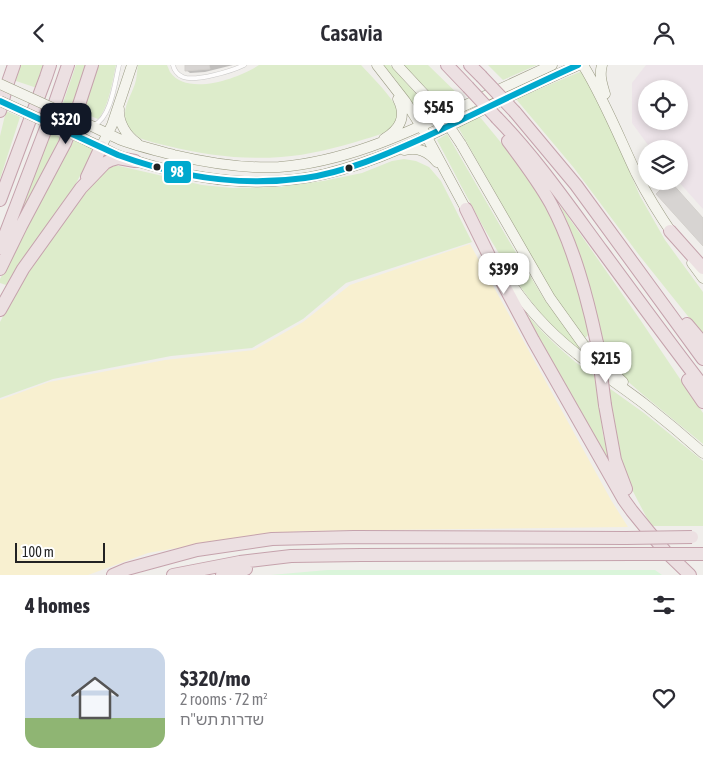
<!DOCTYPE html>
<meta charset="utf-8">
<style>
body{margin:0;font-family:"Asap Condensed","Noto Sans Hebrew",sans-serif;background:#f7f7f7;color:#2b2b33;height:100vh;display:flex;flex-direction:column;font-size:19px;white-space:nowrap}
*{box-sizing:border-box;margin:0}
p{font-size:16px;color:#7c7c81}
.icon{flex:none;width:28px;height:28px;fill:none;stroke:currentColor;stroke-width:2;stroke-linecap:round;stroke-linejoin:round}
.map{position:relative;height:510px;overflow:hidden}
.side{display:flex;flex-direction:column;background:#fff;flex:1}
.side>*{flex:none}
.buttons{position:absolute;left:638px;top:15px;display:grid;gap:10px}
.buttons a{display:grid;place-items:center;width:50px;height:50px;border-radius:50%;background:#fff;box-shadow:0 2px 8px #0003;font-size:25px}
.scale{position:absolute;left:15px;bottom:12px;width:90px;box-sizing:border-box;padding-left:5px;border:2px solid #222;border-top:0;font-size:14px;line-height:18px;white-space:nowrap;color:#222;-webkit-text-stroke:4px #fff;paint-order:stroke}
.price{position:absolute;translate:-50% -42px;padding:0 11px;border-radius:10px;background:#fff;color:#222;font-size:16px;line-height:32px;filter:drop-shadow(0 1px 2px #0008)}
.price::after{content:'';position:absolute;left:50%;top:30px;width:15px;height:11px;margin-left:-8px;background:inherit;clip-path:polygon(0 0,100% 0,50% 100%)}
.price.current{background:#111827;color:#fff}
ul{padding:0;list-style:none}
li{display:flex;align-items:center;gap:15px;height:125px;padding:0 25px}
li span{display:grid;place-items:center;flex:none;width:140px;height:100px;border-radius:15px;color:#555}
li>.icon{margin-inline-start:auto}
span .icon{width:60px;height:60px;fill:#fffc;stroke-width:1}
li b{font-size:21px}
h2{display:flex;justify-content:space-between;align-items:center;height:60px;padding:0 25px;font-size:21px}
header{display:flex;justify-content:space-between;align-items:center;height:65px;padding:0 25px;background:#fff;font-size:22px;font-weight:600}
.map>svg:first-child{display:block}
</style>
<header><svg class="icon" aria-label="back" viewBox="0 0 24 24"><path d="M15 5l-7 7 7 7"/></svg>Casavia<svg class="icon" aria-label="person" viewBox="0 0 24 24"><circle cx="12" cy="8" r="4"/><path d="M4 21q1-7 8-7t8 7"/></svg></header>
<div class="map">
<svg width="703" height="510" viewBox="0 0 703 510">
<rect width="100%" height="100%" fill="#f0eeeb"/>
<path fill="#ede4e9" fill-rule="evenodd" d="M646,0H703V144L678,116H679V84H651L632,58V18ZM646,24H679V56H646Z"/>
<path fill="#ddeccb" d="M19,0H43L37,23L13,15Z
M76,0H86L73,42L63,38Z
M97,0H116C113,14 108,45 98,54L81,47Z
M138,0H167C168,2 169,5 170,7C187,32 240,13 259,0H361C370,10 397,36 398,48C401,66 375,71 362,75C336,83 309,90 281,92C243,95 204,90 168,81C160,79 150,77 142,74C136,71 129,64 127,58C120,44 133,29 136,15C137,10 137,5 138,0Z
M382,0H390L434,49L421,55L396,15Z
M404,0H428L463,34L445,43Z
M488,0H537L503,15Z
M582,6L608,57L640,131L665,175L703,227V270L639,190L574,103L516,34Z
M6,46L20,52L0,114V71Z
M480,52C500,77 522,101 538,128C564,171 576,219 591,267L585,273L569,253L553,229L458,62Z
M51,68L60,72L19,155L16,151Z
M447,69L509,176L544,234L559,254L581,281L576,285C564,272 550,260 539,246C497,194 468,133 437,75Z
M74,75L94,85L75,120L6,220L0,218V214L24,167Z
M404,94L416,96L429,102L441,116L472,177L346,218L303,254L252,283L171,291L53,314L0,333V257L24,210L45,180L105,103L115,100L202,120L233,123L279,122L323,116L362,108L392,96Z
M560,140L639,253L703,348V379L641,328L606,297L596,246L591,226L573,171Z
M517,238C539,265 567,293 596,312L603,370L614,407Z
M609,323L644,348L703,396V461H651L626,413L615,375Z"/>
<path fill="#f8f0d0" d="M470,179L611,435L628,462L302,466L240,472L148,488L88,510H0V335L49,317L165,295L254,285L303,257L350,220Z"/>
<path fill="#daf5da" d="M327,505H655L662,510H271Z"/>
<path fill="#0003" d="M186,0H233L205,7L190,8L186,5Z"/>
<path fill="#d7d4d2" stroke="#d3d0cc" d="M185,0H209L210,4L185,6Z
M669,116H670L703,153V181L656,129Z"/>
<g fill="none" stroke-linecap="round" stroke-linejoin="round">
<defs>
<path id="lane" d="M173,0C174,5 178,10 183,12C195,17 232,6 244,0
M94,60C111,53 115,17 119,0"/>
<path id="secondary" d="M377,0L405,36L421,61L469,150
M397,0L437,43
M583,0C604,34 619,72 636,108C647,130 660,151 674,171
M602,0C599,10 602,19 605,29
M119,44C118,58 127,71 137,78
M81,56C94,62 106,68 119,74C137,81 155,85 174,90C208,98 243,104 279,102C342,97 399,72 455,45C487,30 519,15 552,0
M384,74C400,64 407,52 398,34
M86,75C96,80 107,85 117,90C130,95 143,98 157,102C211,117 270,122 325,109C376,97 425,73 472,50C507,32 543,16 578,0
M461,79L550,233L583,279L623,317
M101,82L112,60L132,0
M404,85C418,82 428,86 437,97
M692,198L703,213
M500,201C520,235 546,265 577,289C600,308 624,323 647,341C666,356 685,372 703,388"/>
<path id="highway" d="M447,0L468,22
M470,0L481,11
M0,46L7,20L14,0
M515,47L576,120L703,294
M497,53C537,94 569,141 603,187C636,232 669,277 703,321
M508,76C523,96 539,117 551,139C574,182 587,231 597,278
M87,112L101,82
M0,135L46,12L50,0
M466,144L500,213L533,275L624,435L632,446L654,473
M670,166L703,203
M0,183L48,58L68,0
M0,204L21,161L65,78L76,49L92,0
M0,245L23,204L81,123L105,98L111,95L118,93L135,96
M687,259L703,278
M688,315L703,337
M605,340L615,395L626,424
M650,468L665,486L690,510
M113,510L127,504L197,485L272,474L354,472L626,473
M173,510L240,497L291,491L361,490L632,489
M222,510L246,504"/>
</defs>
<use href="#lane" stroke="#c9c8c7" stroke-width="5"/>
<use href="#secondary" stroke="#999a82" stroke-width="11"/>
<use href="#highway" stroke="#c5a2ac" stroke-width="14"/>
<use href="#lane" stroke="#fdfcfc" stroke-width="4"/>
<use href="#secondary" stroke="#f4f4ed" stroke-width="10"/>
<use href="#highway" stroke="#ece0e2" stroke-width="12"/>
<defs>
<path id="secondary-bridge" d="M0,19L81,56
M0,36L86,75
M437,43L461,79"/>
<path id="highway-bridge" d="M481,11L515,47
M468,22L497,53
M597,278L605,340
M626,473L692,472
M632,489H703"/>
</defs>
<use href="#secondary-bridge" stroke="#999a82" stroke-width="11" stroke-linecap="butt"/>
<use href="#highway-bridge" stroke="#c5a2ac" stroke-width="14" stroke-linecap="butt"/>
<use href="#secondary-bridge" stroke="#f4f4ed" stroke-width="10"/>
<use href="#highway-bridge" stroke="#ece0e2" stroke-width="12"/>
<defs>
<path id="bus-1" d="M0,36L118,90C178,112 241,122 305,113C346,107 385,90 423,73C475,49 526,23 578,0"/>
</defs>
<use href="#bus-1" stroke="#fff" stroke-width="10"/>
<use href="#bus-1" stroke="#00a9ce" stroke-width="6"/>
</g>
<g fill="#222" stroke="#fff" stroke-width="2">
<circle cx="157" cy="102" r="4.5"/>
<circle cx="349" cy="103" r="4.5"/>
</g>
<rect stroke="#fff" stroke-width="2" x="163" y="95" width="29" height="24" rx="5" fill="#00a9ce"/>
<g font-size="14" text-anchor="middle" font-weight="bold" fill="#fff">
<text x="177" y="112">98</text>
</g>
</svg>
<div class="buttons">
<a><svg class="icon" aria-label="locate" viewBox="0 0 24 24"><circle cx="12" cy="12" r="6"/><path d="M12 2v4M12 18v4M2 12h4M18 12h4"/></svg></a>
<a><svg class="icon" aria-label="layers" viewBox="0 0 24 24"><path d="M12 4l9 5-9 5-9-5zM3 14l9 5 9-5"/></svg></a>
</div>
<div class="scale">100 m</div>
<b class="price" style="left:439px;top:68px">$545</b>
<b class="price current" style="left:66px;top:80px">$320</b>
<b class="price" style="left:504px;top:230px">$399</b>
<b class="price" style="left:606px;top:319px">$215</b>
</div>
<section class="side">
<h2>4 homes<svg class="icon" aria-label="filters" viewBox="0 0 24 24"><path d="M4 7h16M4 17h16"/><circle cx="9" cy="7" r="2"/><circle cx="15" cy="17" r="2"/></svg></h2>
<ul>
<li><span style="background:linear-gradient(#c9d6e8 70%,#8fb573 0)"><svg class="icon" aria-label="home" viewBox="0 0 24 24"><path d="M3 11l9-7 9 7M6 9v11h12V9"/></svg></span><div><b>$320/mo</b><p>2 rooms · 72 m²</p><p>שדרות תש&quot;ח</p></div><svg class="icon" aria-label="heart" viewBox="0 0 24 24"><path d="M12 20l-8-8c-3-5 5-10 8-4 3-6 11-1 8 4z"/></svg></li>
</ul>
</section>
